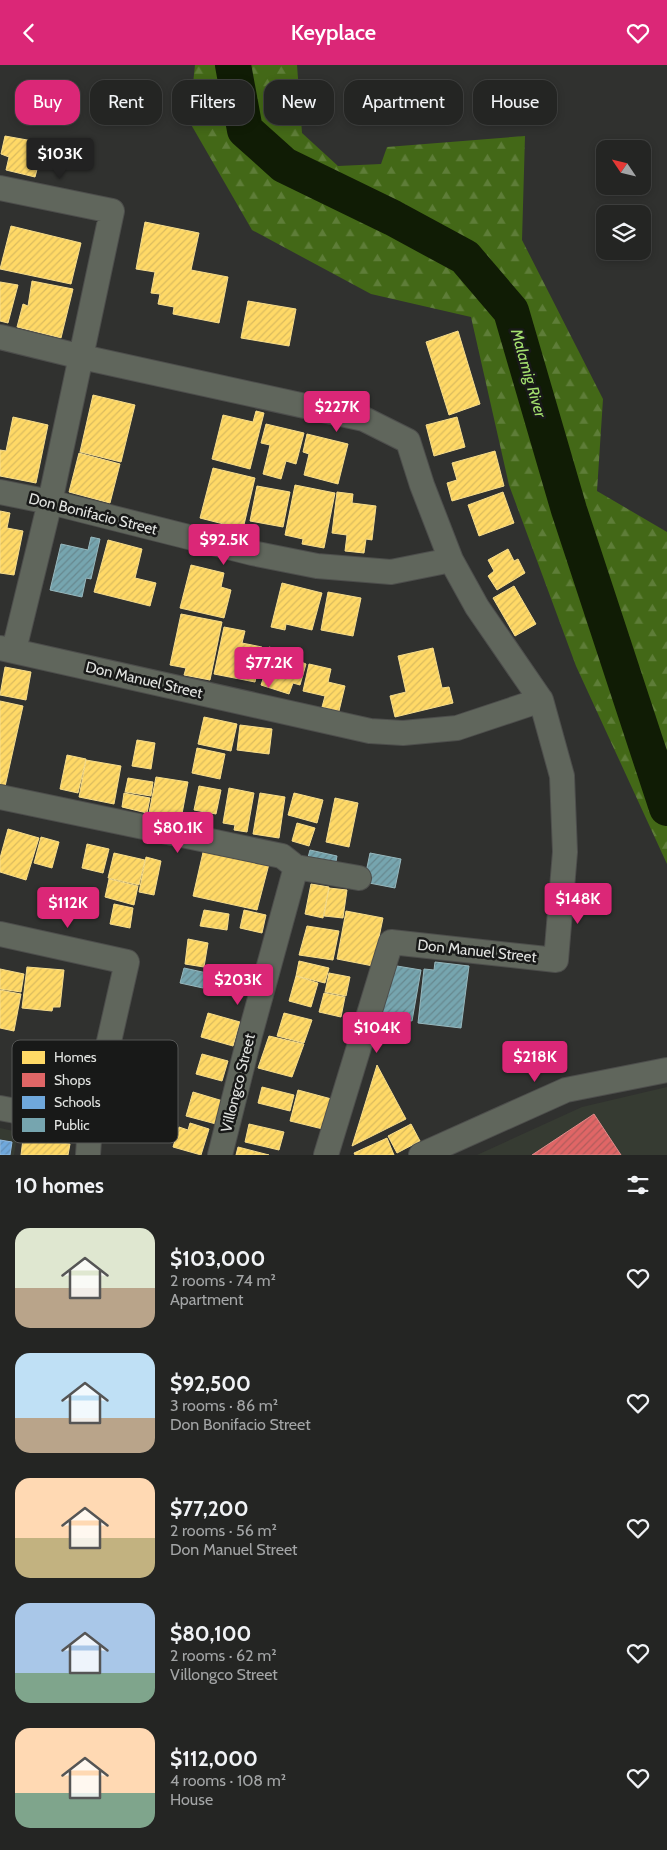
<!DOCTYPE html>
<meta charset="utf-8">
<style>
body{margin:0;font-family:Cabin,sans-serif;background:#2c2d2b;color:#f1f3f6;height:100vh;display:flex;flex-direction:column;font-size:19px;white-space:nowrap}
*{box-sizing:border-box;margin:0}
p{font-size:16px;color:#a3a5a6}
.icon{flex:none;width:28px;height:28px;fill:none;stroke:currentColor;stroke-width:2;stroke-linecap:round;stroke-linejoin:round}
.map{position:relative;height:1090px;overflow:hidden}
.sheet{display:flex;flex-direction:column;background:#242523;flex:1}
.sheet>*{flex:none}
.top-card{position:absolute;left:15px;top:15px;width:638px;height:45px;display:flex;gap:10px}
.needle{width:32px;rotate:305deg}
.buttons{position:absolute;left:596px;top:75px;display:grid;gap:10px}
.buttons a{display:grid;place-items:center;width:55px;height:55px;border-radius:10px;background:#242523;box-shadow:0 2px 8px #0003,0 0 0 1px #414241;font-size:25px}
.price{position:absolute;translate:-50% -42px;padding:0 11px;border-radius:5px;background:#db2777;color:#fff;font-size:16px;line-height:32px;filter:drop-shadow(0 1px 2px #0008)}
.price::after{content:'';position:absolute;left:50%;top:30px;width:15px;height:11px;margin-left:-8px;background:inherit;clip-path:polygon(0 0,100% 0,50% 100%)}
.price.on{background:#222;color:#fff}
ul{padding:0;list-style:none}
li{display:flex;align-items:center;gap:15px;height:125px;padding:0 15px}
li span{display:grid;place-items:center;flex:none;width:140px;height:100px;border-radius:15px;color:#555}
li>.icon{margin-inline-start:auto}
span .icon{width:60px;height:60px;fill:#fffc;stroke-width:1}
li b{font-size:21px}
h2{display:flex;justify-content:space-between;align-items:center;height:60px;padding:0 15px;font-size:21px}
.tag{padding:0 18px;border-radius:15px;background:#242523;box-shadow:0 2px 8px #0003,0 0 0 1px #414241;font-size:18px;line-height:45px}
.tag.on{background:#db2777;color:#fff}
header{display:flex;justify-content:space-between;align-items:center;height:65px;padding:0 15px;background:#db2777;color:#fff;font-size:22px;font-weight:600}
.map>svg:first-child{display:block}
</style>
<header><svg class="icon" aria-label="back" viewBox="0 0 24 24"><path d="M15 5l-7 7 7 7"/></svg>Keyplace<svg class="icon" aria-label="heart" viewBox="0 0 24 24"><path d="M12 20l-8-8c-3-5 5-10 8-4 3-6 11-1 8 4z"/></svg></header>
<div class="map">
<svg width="667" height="1090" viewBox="0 0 667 1090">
<defs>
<pattern id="forest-firs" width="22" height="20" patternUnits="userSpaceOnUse" patternTransform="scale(1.25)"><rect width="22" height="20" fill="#436817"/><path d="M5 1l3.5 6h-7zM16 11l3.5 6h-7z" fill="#5e7d38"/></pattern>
<pattern id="homes-hatch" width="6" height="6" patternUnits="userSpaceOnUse" patternTransform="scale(1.25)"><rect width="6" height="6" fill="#ffd966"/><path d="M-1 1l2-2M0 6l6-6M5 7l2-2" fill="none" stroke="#dabb5f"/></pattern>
<pattern id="shops-hatch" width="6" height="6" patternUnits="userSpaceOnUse" patternTransform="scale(1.25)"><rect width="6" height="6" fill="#e06666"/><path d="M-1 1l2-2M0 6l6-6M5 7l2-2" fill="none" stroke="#b15c5c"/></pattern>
<pattern id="schools-hatch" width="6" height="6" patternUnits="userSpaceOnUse" patternTransform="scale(1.25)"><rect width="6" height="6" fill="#6fa8dc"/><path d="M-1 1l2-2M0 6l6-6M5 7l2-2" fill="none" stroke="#648fb6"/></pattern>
<pattern id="public-hatch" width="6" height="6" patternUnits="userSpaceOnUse" patternTransform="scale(1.25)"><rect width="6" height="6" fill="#76a5af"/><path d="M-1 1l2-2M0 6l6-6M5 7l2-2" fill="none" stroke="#67888f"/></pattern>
</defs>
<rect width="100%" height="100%" fill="#30312f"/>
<path fill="#363b32" d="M667,1022V1090H477L582,1042Z
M0,1063L18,1067L14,1090H0Z"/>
<path fill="url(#forest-firs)" d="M195,0H297L302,68L338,101L381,99L387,82L525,71L522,175L603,334L597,426L667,467V799L576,601L509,420L471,252L371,229L252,165L189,56Z"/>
<path fill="url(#homes-hatch)" stroke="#f7dd8b" d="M5,71L44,78L35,112L6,105L9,92L1,89Z
M145,157L199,168L191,205L228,212L219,258L173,249L174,242L158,239L160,229L151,228L155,207L136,204Z
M11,161L81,178L71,219L0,204Z
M32,216L73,224L61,273L17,262L23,239L28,241Z
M0,217L18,220L8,258L0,256Z
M248,236L296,244L289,281L241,273Z
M458,266L480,339L449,350L426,277Z
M93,330L135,340L121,397L80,387Z
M256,346L264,348L250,404L212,394L223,350L253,357Z
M13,352L48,360L36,418L0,411V385L6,386Z
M457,352L465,382L434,391L426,360Z
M266,359L304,368L296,399L286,396L281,414L263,409L270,380L261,378Z
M307,369L348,379L338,419L304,410L309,389L303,387Z
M495,386L504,421L452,436L447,418L457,415L452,398Z
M79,388L120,399L110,438L69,427Z
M213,403L255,413L243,464L200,453Z
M295,420L335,428L324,483L302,479L303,474L285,470Z
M257,421L290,427L283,462L250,456Z
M337,427L353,429L352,438L376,441L372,475L366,474L364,488L345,486L347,470L332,468Z
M503,427L514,458L479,471L468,440Z
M0,446L10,448L7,463L23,466L14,510L0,508Z
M108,475L142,484L135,513L156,518L150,541L94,527Z
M508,484L514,496L518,494L525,508L497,525L488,511L494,506L488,495Z
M191,500L224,508L221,522L231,525L224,553L180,543Z
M282,518L322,528L312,565L286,559L285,565L271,562Z
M514,521L536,559L515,571L493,533Z
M328,527L361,533L353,571L321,565Z
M181,549L222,557L210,615L184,610L186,603L170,600Z
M224,562L245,566L242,578L262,582L255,617L214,609Z
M269,582L301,591L299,596L306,599L300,620L293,618L289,629L261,620L265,608L262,607Z
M433,583L442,623L449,622L453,638L395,652L390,631L406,627L398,591Z
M309,599L331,604L328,617L345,621L339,646L322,642L325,631L303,626Z
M5,602L31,607L26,635L0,630Z
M0,636L23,641L4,726L0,725Z
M204,652L237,659L231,686L198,679Z
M240,660L272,664L269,689L237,685Z
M137,675L155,678L151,704L132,701Z
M197,683L225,689L220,714L192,708Z
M67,690L86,694L78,728L60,724Z
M86,695L121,701L114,739L79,732Z
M156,712L188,717L181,754L149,748Z
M128,713L153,717L151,731L125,727Z
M199,721L221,725L216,749L194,745Z
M229,723L254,728L247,767L234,765L235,760L223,758Z
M124,728L150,733L147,748L122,742Z
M260,728L285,732L279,773L253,769Z
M294,728L323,735L317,758L288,750Z
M335,733L358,738L349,782L326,777Z
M297,758L315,763L309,781L292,776Z
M8,764L39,773L26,815L0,807V793Z
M41,772L59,777L52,803L34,798Z
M87,779L109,784L103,808L82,803Z
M204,783L269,799L257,845L193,831Z
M114,788L145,795L139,820L108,813Z
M146,792L161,796L154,830L139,827Z
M109,814L138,821L134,840L105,832Z
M311,819L329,822L323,853L305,849Z
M329,823L347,825L343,853L324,851Z
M114,839L133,843L130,863L110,859Z
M204,845L229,849L227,865L200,861Z
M244,845L266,850L262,868L240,863Z
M346,846L383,853L373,901L337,894Z
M307,861L339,866L333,895L299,890Z
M188,874L208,878L204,902L185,899Z
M299,896L329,903L325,918L296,911Z
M27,902L64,905L60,942H53L52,946L22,943Z
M0,904L24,909L21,927L0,924Z
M329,908L350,912L346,931L325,927Z
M296,911L318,918L311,942L289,936Z
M0,925L21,929L14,966L0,963Z
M324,928L345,932L341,952L319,947Z
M208,948L240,957L233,981L201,972Z
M284,948L312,955L304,978L277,971Z
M269,971L304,979L292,1012L258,1003Z
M202,989L228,996L222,1016L196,1009Z
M377,1000L406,1054L352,1081L361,1052Z
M262,1022L294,1030L290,1046L258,1038Z
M298,1025L339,1036L331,1066L290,1056Z
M193,1027L223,1036L216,1059L186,1051Z
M190,1058L209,1064L201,1090L173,1082L179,1062L188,1065Z
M249,1059L284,1067L279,1085L245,1077Z
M411,1059L420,1076L397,1088L388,1071Z
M387,1073L394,1090H355L354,1088Z
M23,1074L70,1079L68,1090H21Z
M238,1082L269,1090H236Z"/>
<path fill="url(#shops-hatch)" stroke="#e18c8b" d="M594,1049L621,1090H532Z"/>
<path fill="url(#schools-hatch)" stroke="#92bade" d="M0,1075L12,1077L10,1090H0Z"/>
<path fill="url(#public-hatch)" stroke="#97b8be" d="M91,472L100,474L91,514L86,513L82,532L50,525L61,479L88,485Z
M310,785L337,791L335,802L307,796Z
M370,788L401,794L395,823L364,817Z
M435,897L469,901L461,963L418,958L424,904L434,905Z
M391,900L421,905L412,956L382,951Z
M184,903L207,908L203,923L180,918Z"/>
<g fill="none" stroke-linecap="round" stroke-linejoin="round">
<path stroke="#101c05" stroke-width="36" d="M233,0L245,65L284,100L393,153L465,192L511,246L569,445L667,743"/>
<defs>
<path id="minor" d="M0,123L112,146L50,437L14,585
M0,272L82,292L364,354L408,376L422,420L451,495L477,542L541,635L562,711L565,787L556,895L391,877L326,1090
M0,427L50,437L252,488L317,501L391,507L451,495
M0,583L370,666L403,668L457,663L541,635
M0,732L282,791L296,802L359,813
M0,869L127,897L90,1060L88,1090
M0,1043L90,1060
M220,1090L250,970L296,802
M421,1090L566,1025L667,1005"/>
</defs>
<use href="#minor" stroke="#4d4e4c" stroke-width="26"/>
<use href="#minor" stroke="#60665c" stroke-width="24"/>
</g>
<g text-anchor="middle" stroke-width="5" stroke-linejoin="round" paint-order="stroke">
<g font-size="15" fill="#e3e5e2" stroke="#181918">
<text transform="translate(93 449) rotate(14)" y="5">Don Bonifacio Street</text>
<text transform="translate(144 615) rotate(13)" y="5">Don Manuel Street</text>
<text transform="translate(477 886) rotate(6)" y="5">Don Manuel Street</text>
<text transform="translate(238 1018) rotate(-76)" y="5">Villongco Street</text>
</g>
<g font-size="16" font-style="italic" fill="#a4e16e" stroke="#181918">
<text transform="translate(529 308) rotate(74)" y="6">Malamig River</text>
</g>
</g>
<rect x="12" y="975" width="166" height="103" rx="8" fill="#181918" stroke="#555655" stroke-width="1"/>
<rect x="22" y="986" width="23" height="13" fill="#ffd966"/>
<rect x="22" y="1008" width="23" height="14" fill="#e06666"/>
<rect x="22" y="1031" width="23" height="13" fill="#6fa8dc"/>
<rect x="22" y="1053" width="23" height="14" fill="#76a5af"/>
<g font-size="14" fill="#e3e5e2">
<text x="54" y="997">Homes</text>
<text x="54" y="1020">Shops</text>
<text x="54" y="1042">Schools</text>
<text x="54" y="1065">Public</text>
</g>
</svg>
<div class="buttons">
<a><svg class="needle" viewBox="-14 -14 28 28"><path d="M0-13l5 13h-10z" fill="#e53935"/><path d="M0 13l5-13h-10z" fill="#a3a5a6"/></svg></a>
<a><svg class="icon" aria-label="layers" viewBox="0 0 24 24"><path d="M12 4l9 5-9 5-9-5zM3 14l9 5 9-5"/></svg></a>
</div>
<b class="price on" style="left:60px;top:115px">$103K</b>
<b class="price" style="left:337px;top:368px">$227K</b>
<b class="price" style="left:224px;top:501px">$92.5K</b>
<b class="price" style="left:269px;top:624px">$77.2K</b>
<b class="price" style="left:178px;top:789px">$80.1K</b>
<b class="price" style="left:578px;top:860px">$148K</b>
<b class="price" style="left:68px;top:864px">$112K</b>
<b class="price" style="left:238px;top:941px">$203K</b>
<b class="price" style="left:377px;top:989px">$104K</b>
<b class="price" style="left:535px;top:1018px">$218K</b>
<div class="top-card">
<a class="tag on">Buy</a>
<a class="tag">Rent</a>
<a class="tag">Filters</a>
<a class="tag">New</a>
<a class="tag">Apartment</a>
<a class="tag">House</a>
</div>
</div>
<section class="sheet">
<h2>10 homes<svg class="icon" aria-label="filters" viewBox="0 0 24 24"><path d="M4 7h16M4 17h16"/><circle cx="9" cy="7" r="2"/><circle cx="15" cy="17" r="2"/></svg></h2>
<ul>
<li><span style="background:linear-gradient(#dfe7d0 60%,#b9a48a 0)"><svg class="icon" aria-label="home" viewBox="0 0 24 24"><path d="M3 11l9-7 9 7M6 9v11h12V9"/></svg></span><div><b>$103,000</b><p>2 rooms · 74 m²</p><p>Apartment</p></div><svg class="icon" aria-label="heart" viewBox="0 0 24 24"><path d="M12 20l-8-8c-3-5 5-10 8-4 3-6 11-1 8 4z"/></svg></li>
<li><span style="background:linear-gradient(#bfe0f5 65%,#b9a48a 0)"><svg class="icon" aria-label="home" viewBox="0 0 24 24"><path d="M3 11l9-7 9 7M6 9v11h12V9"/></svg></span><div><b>$92,500</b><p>3 rooms · 86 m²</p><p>Don Bonifacio Street</p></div><svg class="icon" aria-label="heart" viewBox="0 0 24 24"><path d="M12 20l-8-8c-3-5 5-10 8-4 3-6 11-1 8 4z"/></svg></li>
<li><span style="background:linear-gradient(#ffd9b3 60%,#c2b280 0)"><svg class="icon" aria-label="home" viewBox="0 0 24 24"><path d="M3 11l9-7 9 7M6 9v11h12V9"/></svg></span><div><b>$77,200</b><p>2 rooms · 56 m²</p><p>Don Manuel Street</p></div><svg class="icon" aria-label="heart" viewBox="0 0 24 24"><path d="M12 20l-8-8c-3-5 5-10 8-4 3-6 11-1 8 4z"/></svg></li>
<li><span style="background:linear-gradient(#a9c7e8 70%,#7fa58c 0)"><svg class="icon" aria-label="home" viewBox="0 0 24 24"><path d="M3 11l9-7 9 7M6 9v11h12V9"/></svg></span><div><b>$80,100</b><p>2 rooms · 62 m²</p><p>Villongco Street</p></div><svg class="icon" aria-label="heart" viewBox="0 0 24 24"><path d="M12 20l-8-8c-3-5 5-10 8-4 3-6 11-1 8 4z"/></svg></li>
<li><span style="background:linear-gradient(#ffd9b3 65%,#7fa58c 0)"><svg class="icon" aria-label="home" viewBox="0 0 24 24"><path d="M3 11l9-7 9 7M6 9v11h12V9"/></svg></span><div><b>$112,000</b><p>4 rooms · 108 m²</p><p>House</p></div><svg class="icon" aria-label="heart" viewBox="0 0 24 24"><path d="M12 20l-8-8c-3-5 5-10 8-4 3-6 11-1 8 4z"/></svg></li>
</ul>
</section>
